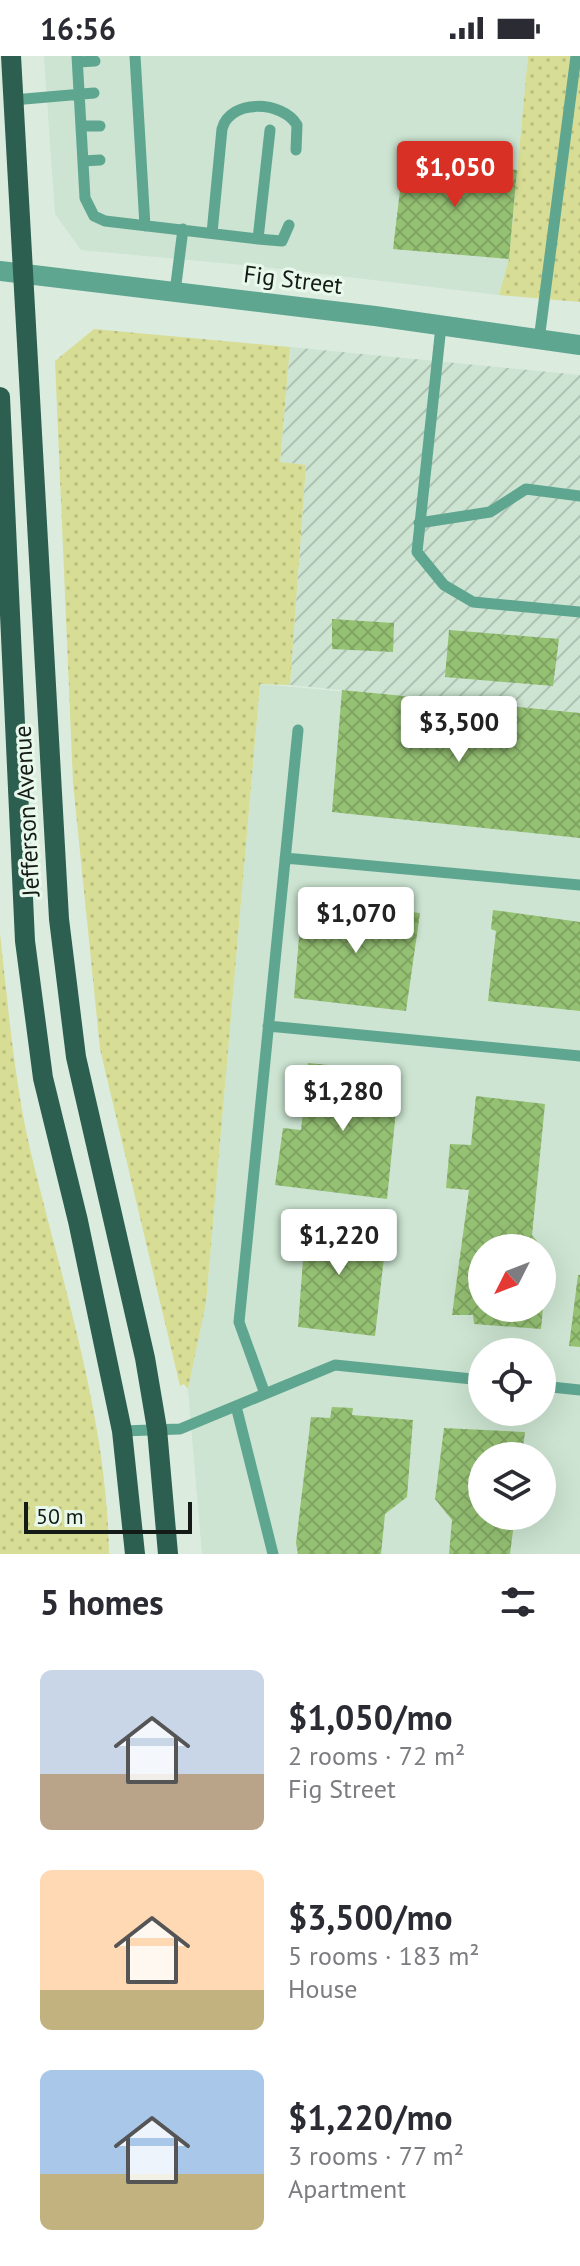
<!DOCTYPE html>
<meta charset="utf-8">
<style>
body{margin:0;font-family:"PT Sans",sans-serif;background:#f2f2f3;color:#2b2b33;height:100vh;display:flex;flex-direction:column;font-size:30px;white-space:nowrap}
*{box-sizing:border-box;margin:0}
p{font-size:26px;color:#7c7c81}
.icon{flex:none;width:44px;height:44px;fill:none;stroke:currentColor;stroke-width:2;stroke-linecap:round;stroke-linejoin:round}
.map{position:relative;height:1498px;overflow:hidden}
.sheet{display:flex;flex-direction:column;background:#fff;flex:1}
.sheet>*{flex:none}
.needle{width:52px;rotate:228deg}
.controls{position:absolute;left:468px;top:1178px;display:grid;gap:16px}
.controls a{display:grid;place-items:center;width:88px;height:88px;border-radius:50%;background:#fff;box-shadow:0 8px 32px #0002;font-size:40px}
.scale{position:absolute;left:24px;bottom:20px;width:168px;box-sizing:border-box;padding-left:8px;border:4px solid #141a16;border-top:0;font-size:22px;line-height:28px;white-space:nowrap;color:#141a16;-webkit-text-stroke:6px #e8f9ec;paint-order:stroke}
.price{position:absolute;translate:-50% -68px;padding:0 18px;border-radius:8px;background:#fff;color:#222;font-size:26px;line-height:52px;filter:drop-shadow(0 2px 4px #0008)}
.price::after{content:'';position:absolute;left:50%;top:48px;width:24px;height:18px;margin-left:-12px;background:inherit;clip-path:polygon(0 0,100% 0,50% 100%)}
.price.current{background:#d93025;color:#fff}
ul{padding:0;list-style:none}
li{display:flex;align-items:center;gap:24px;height:200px;padding:0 40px}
li span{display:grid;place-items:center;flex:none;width:224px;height:160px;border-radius:12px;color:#555}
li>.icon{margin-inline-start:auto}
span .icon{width:96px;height:96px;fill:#fffc;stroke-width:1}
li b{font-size:34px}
h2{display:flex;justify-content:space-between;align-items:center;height:96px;padding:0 40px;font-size:34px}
.status{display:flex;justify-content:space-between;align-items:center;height:56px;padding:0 40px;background:#fff;direction:ltr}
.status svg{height:22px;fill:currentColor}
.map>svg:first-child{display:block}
</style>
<div class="status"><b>16:56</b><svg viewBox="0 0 49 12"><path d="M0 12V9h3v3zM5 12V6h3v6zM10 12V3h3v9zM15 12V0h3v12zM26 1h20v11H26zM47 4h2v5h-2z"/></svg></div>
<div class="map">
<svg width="580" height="1498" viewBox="0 0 580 1498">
<defs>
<pattern id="industrial-furrows" width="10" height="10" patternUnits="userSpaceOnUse" patternTransform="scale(2)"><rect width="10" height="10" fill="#cce4d1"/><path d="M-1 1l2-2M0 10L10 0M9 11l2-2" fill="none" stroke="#aec3b3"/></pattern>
<pattern id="grass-dots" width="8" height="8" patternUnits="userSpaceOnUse" patternTransform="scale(2)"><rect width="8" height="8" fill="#d7dd94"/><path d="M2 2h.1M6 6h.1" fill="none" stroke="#b8bd7f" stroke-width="1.8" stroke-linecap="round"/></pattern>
<pattern id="building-cross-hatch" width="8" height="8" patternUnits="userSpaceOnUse" patternTransform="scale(2)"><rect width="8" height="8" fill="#95c173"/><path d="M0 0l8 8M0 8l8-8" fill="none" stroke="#80a563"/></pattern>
</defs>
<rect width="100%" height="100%" fill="#dbecdf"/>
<path fill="#cce4d1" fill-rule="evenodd" d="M44,0H528L509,203L499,239L264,211L81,194L55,158Z
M260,628L580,657V1498H202L188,1333L206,1247ZM482,1192H542V1252H482ZM482,1296H542V1356H482ZM482,1400H542V1460H482Z"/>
<path fill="url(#industrial-furrows)" d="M290,291L580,319V657L290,629L306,409L280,406Z"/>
<path fill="url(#grass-dots)" d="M528,0H580V246L499,239L509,203Z
M94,273L290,291L280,406L306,409L290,629L260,628L206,1247L188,1333L184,1328L180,1330L100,993L73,727L55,305Z
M0,877C8,949 14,1023 30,1093C62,1227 107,1360 109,1498H0Z"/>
<path fill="url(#building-cross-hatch)" d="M404,101L517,114L509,203L393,193Z
M332,563L394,567L393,596L332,593Z
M449,574L559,583L553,630L445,621Z
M342,634L580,657V782L332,756Z
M302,845L420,857L406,955L294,942Z
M493,854L580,866V955L488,945L496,875L491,873Z
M308,1007L400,1016L387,1143L275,1129L283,1072L301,1074Z
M476,1040L545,1048L532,1179L549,1200L544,1246L542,1192H482V1252H543L541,1273L474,1268L473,1259H452L469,1134L446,1132L450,1088L471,1089Z
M297,1167L387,1175L375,1280L298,1271L303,1204L287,1203L290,1176L298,1177Z
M578,1219H580V1291L569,1290Z
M332,1351L353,1352L352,1359L413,1364L407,1441L385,1458L381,1498H298L296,1487L311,1361L330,1362Z
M444,1372L525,1376L522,1400H482V1460H515L510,1498H449L452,1464L435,1443Z"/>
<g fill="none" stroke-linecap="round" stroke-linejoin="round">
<path stroke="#5fa691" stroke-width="11" d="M77,0L85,142L94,160L105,165L258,183L270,74
M135,0L145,170
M78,6L95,5
M13,44L94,37
M81,70H100
M83,105L100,104
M212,177L222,73C230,42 283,45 297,69L296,94
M258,183L282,185L289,169
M175,236L183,173
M441,270L417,496L444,529L473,546L580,556
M539,284L576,0
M419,467L490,456L526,433L580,440
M285,802L580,829
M268,970L580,1000
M542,1330L580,1334
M265,1338L239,1266L298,674
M236,1350L273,1498
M122,1375L180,1373L335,1309L482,1324"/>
<path stroke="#5fa691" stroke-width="20" d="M0,215L375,260L580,289"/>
<path stroke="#2d5f51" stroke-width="20" d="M11,0L59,863L76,1001L145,1302L157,1373L168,1498
M0,341L25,885L43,1022L78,1165L122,1375L135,1498"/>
</g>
<g text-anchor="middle" stroke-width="6" stroke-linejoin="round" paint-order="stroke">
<g font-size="24" fill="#141a16" stroke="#e8f9ec">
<text transform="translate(293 224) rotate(7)" y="8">Fig Street</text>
<text transform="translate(27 755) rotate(-93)" y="8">Jefferson Avenue</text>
</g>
</g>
</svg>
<div class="controls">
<a><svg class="needle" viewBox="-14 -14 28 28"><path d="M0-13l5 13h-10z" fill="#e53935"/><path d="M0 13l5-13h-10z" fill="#7c7c81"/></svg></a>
<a><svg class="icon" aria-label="locate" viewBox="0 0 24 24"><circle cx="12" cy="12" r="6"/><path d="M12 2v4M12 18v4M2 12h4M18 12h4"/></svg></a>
<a><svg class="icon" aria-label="layers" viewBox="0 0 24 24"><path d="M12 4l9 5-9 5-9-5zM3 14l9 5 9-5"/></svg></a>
</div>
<div class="scale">50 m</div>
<b class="price current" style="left:455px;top:153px">$1,050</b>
<b class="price" style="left:459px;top:708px">$3,500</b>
<b class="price" style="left:356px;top:899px">$1,070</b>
<b class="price" style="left:343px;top:1077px">$1,280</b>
<b class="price" style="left:339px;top:1221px">$1,220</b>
</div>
<section class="sheet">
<h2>5 homes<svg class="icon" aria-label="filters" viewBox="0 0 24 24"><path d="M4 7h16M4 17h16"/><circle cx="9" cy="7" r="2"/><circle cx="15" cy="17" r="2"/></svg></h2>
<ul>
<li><span style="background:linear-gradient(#c9d6e8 65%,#b9a48a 0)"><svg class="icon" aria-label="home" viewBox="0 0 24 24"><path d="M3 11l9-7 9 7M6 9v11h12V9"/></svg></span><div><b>$1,050/mo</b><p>2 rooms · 72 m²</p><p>Fig Street</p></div></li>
<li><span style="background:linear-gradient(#ffd9b3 75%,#c2b280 0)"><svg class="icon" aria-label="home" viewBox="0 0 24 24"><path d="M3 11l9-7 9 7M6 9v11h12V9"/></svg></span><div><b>$3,500/mo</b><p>5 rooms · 183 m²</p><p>House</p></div></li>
<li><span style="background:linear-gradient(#a9c7e8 65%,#c2b280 0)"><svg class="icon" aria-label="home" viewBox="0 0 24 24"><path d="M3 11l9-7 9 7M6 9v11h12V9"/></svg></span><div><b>$1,220/mo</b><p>3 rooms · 77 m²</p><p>Apartment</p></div></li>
</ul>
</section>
